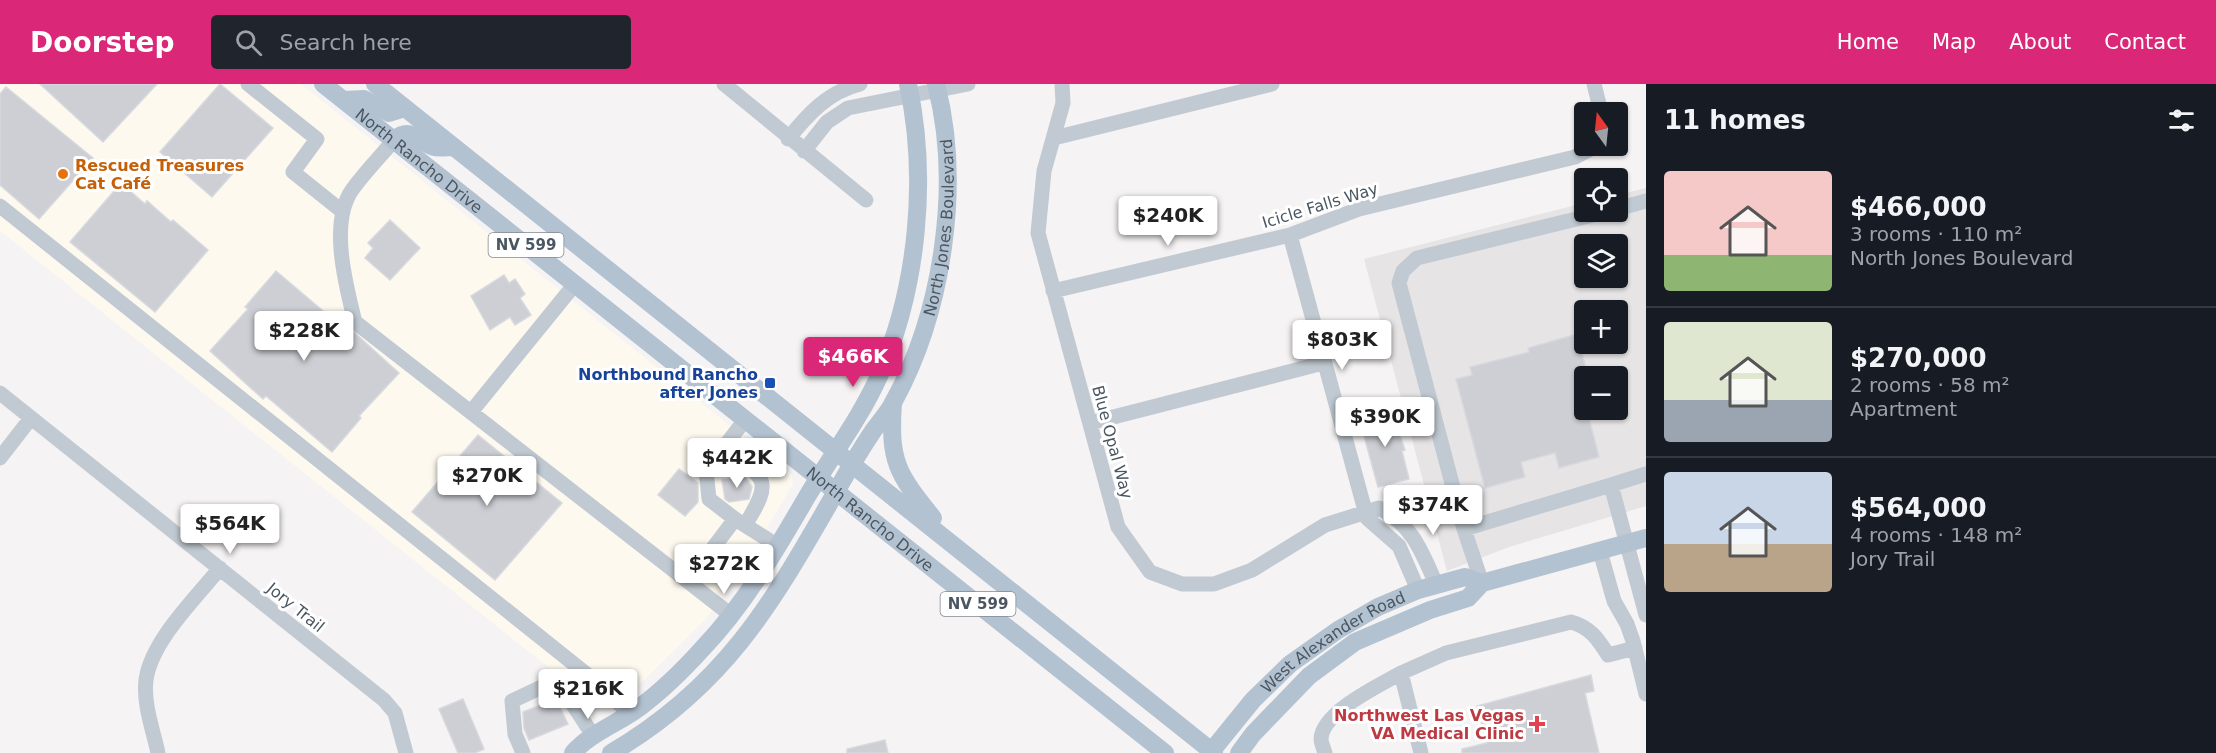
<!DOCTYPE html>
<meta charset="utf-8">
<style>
body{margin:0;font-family:"DejaVu Sans",sans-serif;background:#20242c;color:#f1f3f6;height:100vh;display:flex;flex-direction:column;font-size:22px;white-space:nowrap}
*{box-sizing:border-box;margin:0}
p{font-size:20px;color:#9ea1a6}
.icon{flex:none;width:33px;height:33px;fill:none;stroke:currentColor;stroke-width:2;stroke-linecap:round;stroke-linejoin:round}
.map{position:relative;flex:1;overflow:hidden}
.panel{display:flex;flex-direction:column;background:#171b24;width:570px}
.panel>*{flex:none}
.needle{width:39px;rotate:345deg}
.tools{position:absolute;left:1574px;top:18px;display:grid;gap:12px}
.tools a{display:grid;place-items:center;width:54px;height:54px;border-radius:6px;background:#171b24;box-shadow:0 2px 4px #0004;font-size:30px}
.price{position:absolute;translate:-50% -51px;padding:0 14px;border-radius:6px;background:#fff;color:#222;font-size:20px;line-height:39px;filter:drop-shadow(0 2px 3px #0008)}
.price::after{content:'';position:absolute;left:50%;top:36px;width:18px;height:14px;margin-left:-9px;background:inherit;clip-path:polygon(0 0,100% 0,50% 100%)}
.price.selected{background:#db2777;color:#fff}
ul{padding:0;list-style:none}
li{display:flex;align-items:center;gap:18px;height:150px;padding:0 18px}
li+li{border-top:2px solid #363941}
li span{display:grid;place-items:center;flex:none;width:168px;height:120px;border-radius:6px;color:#555}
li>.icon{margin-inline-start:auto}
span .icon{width:72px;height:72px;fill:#fffc;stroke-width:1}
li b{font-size:26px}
h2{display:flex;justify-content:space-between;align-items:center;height:72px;padding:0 18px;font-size:26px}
header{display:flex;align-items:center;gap:36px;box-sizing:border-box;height:84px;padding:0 30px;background:#db2777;color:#fff}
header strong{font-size:28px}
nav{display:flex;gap:33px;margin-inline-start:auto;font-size:21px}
.search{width:420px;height:54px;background:#20242c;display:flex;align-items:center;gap:15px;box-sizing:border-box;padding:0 21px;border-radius:6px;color:#9ea1a6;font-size:22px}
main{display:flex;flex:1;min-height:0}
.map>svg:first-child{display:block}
</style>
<header>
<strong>Doorstep</strong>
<div class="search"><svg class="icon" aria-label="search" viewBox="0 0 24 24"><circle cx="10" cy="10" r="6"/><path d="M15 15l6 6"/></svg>Search here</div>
<nav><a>Home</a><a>Map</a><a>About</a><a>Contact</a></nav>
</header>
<main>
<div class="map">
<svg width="1646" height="669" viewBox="0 0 1646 669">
<rect width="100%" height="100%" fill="#f5f3f3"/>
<path fill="#fdf9ef" d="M0,0H301L792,391L793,400L742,487L707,534L644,596L602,626L0,147Z"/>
<path fill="#e6e4e5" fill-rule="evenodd" d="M1646,104V422L1509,463L1447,487L1364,175L1584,119V128H1617V111ZM1584,160H1617V194H1584ZM1584,226H1617V260H1584ZM1584,292H1617V326H1584Z"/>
<path fill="#cdcfd5" stroke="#d7d9de" stroke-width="1.5" d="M40,0H157L103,58Z
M220,0L273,44L212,113L160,68Z
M6,3L93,74L39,135L0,101V10Z
M121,99L145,120L147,117L171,138L173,136L208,166L155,228L70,158Z
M390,136L420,164L390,196L365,174L373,164L368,159Z
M276,187L342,243L345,240L399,289L359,332L361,334L332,368L266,312L263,315L210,267L248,225L245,223Z
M504,191L509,199L515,195L525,210L520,214L531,231L515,241L510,233L490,246L471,212Z
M1577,250L1588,292H1584V305L1581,306L1584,326H1587L1599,373L1559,384L1555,369L1521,378L1525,393L1485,404L1456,295L1472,291L1470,283L1529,268L1528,264Z
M1391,325L1405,366L1402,367L1409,395L1378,403L1359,334Z
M478,351L562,419L495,496L412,428Z
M679,385L698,399V418L685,432L658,411Z
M745,393L752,403L749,415L729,418L725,415L722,396Z
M1591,591L1594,607L1585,609L1599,669H1462V665L1487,659L1477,622Z
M463,615L484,665L475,669H458L439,625Z
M556,615L568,640L529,656L524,644L523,628Z
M885,656L888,669H847V665Z"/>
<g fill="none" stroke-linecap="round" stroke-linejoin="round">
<path stroke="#c1cad2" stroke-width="15" d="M248,0L317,55L293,88L343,128
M724,0L866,116
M1062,0L1063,19L1044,87L1038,149L1118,443L1150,488L1182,500H1214L1252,486L1325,441L1379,424C1412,440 1422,468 1436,500
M1594,0L1601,28
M1054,54L1272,0
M788,55C808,30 828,8 860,0
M394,56C380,73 364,89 352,106C329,139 346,202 355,238L731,531
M804,67L827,38L848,24L968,0
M0,122L609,608L629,631
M1617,125L1646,117
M1290,151L1367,434L1399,462L1418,506
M1053,207L1290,151L1359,125L1575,73L1596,62
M0,309L384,616L395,629L406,669
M471,328L575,200
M1090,339L1323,279
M721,367C765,392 775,394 745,441
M0,374L31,334
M1646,390L1611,401L1646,531
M735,435L709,415L706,386L745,336
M1464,445L1399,199L1403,187L1417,174L1605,128
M1600,467L1614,517L1627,540L1633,557L1646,610
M688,497L735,435L778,462
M1482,499L1464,445L1611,401
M158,669C153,646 143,619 146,596C151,557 196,514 220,484
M523,669L515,650L512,617L550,599L566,610L594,653
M1325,669C1324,665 1321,659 1321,655C1322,628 1380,601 1401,589
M1421,669L1401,589L1446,569L1571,538C1590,543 1598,555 1608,571L1635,564"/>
<g stroke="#b3c2d1" stroke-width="18">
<path id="s1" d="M323,0L1165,669"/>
<path d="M375,0L1214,669"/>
<path d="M344,16L364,15L389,29L405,24"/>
<path d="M394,56C411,41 418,58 434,63C439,64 448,63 454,63"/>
<path d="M893,319C889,378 897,389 933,434"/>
<path d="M573,669C590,649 619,639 640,623C663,606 684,585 703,564C746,519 777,464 808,411C832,371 861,333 880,290C918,202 928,93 908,0"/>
<path id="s2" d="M611,669C724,603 771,521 833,413C846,390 859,368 873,347C880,337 889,328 894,317C943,227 962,100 936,0"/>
<path id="s3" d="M1210,669L1253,616L1290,580L1338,546L1378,523L1418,506L1465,493L1482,499"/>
<path d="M1239,669L1253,650L1309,592L1355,558L1430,526L1468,514L1482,499L1646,454"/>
</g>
</g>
<circle fill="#e8710a" stroke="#fff" stroke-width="2" cx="63" cy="90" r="6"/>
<rect fill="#1a4fb4" stroke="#fff" stroke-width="2" x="764" y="293" width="12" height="12" rx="3"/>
<path fill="#e0444e" stroke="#fff" stroke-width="2" d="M1534 631h6v6h6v6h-6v6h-6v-6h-6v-6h6z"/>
<g text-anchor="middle" stroke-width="6" stroke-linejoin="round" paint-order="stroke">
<g fill="#fff" stroke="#808990" stroke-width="1.5">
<rect x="488.5" y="149" width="75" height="24" rx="4.5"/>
<rect x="940.5" y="508" width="75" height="24" rx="4.5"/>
</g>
<g font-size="15" font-weight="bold" fill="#4a5661">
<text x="526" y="166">NV 599</text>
<text x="978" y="525">NV 599</text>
</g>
<g font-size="16" fill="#4a5661" stroke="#fff">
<text dy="6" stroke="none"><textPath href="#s1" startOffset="123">North Rancho Drive</textPath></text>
<text transform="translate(1320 121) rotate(-17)" y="6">Icicle Falls Way</text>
<text dy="6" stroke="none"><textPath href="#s2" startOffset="639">North Jones Boulevard</textPath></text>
<text transform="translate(1113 358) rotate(75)" y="6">Blue Opal Way</text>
<text dy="6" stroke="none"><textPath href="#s1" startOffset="699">North Rancho Drive</textPath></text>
<text transform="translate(296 523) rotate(39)" y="6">Jory Trail</text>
<text dy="6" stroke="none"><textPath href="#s3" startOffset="168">West Alexander Road</textPath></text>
</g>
<g font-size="16" font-weight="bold" fill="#c56008" stroke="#fff" text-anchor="start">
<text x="75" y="87">Rescued Treasures<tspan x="75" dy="18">Cat Café</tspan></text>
</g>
<g font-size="16" font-weight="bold" fill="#164399" stroke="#fff" text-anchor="end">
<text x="758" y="296">Northbound Rancho<tspan x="758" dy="18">after Jones</tspan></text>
</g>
<g font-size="16" font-weight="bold" fill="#be3a42" stroke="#fff" text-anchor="end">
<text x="1524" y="637">Northwest Las Vegas<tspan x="1524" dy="18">VA Medical Clinic</tspan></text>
</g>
</g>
</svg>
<div class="tools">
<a><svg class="needle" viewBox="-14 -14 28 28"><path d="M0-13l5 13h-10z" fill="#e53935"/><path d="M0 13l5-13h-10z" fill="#9ea1a6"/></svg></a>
<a><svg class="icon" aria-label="locate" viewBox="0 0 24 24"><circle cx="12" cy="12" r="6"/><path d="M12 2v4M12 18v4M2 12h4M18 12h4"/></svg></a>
<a><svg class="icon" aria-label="layers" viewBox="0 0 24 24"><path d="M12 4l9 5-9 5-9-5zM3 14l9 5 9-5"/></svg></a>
<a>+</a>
<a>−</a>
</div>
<b class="price" style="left:1168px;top:163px">$240K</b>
<b class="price" style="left:304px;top:278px">$228K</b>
<b class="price" style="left:1342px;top:287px">$803K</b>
<b class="price selected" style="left:853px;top:304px">$466K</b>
<b class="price" style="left:1385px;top:364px">$390K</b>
<b class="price" style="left:737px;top:405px">$442K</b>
<b class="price" style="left:487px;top:423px">$270K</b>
<b class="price" style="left:1433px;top:452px">$374K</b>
<b class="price" style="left:230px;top:471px">$564K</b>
<b class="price" style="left:724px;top:511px">$272K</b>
<b class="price" style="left:588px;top:636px">$216K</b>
</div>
<section class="panel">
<h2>11 homes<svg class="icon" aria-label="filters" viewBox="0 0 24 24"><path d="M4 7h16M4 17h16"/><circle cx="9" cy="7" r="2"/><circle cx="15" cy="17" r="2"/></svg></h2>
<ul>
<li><span style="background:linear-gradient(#f6c9c9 70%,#8fb573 0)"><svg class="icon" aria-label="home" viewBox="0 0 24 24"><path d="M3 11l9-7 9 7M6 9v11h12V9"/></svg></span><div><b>$466,000</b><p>3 rooms · 110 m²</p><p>North Jones Boulevard</p></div></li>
<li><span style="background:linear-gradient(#dfe7d0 65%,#9aa5b1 0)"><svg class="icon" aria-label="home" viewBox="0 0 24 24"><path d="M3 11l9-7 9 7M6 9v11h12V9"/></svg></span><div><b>$270,000</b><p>2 rooms · 58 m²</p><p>Apartment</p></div></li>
<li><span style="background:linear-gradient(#c9d6e8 60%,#b9a48a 0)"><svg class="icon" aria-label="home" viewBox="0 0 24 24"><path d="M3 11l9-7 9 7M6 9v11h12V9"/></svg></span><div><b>$564,000</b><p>4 rooms · 148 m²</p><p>Jory Trail</p></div></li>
</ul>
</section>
</main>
